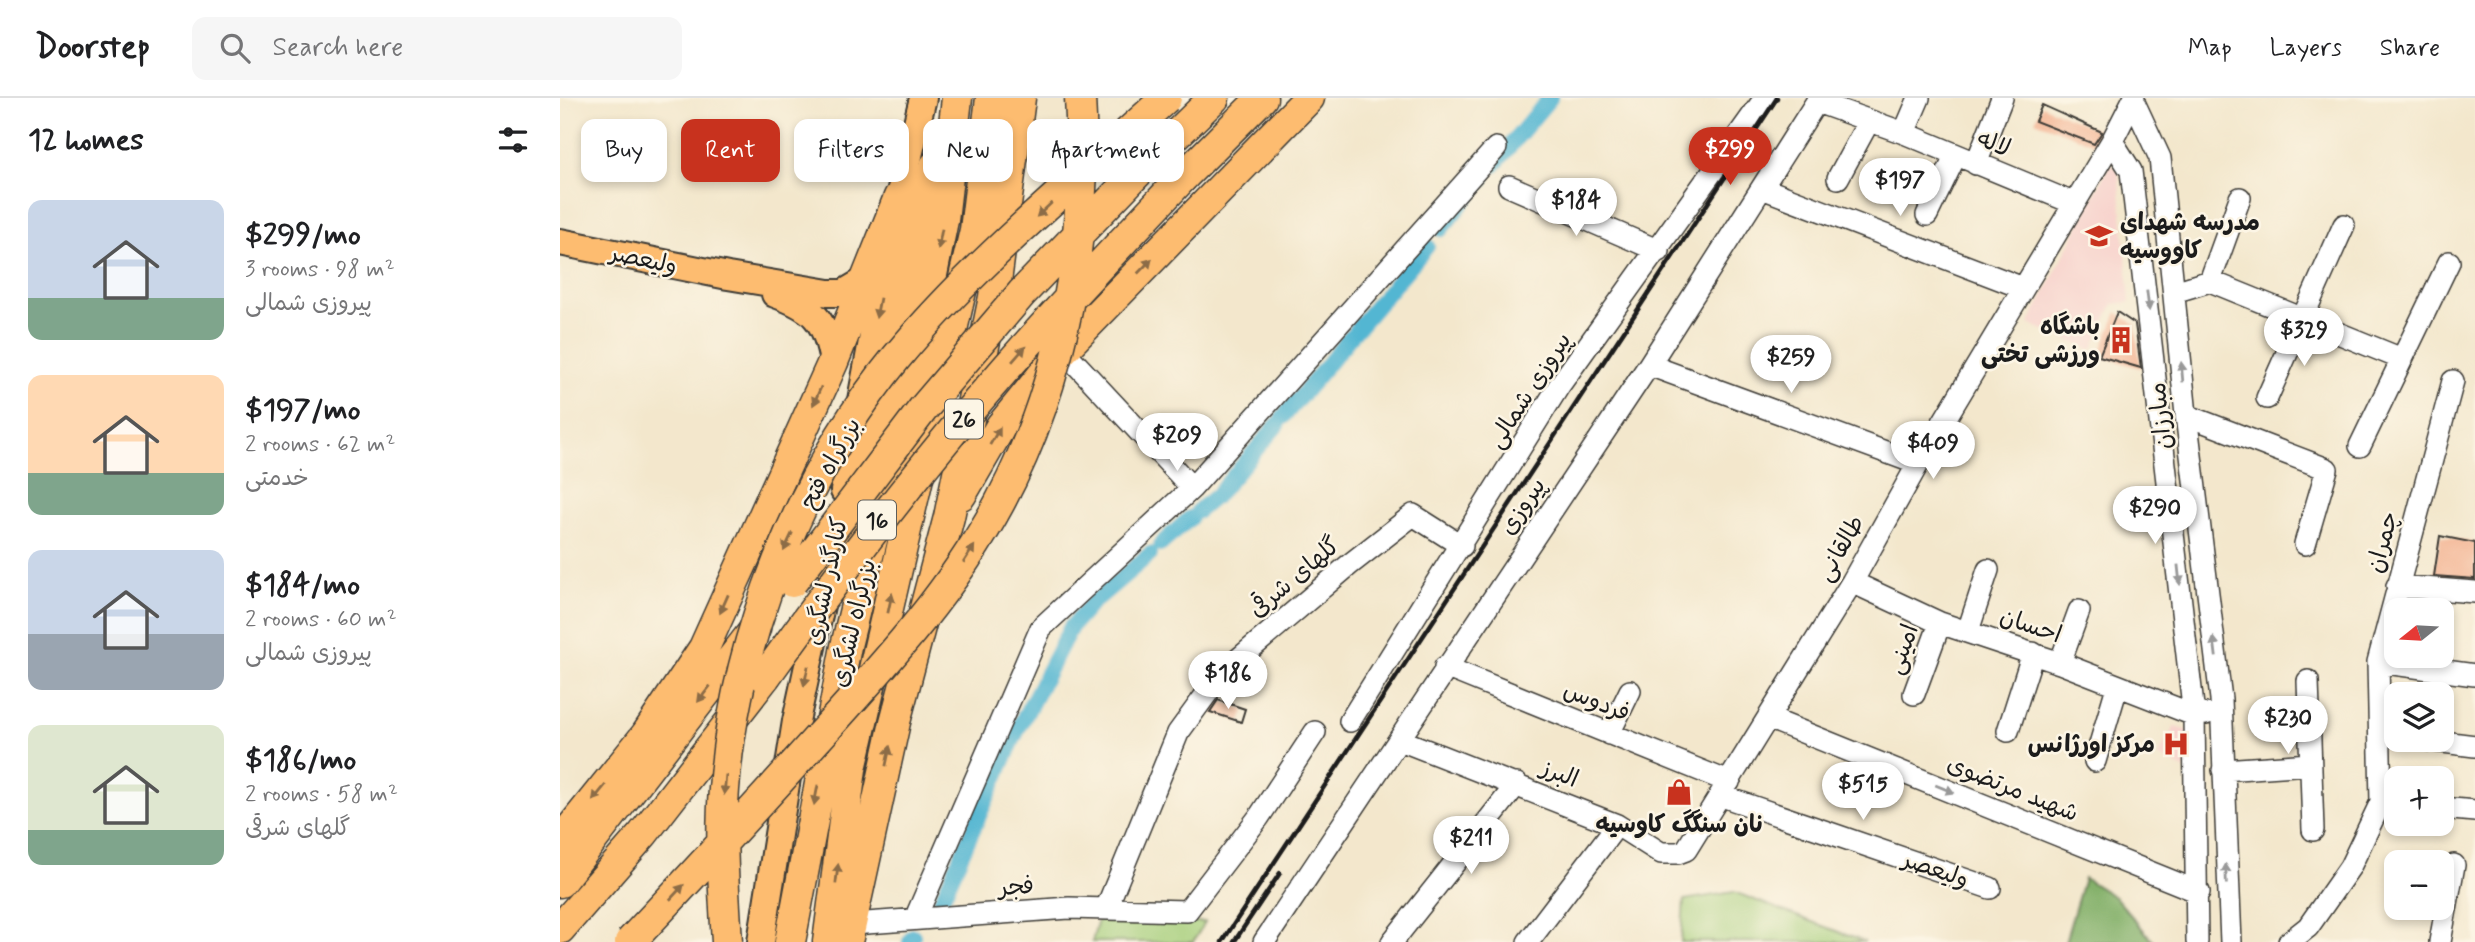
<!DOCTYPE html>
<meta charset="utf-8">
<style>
body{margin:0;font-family:Mynerve,"Playpen Sans Arabic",sans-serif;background:#f6f6f6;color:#202124;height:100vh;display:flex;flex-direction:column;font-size:26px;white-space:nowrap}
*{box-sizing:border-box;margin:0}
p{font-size:23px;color:#757577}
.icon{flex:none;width:38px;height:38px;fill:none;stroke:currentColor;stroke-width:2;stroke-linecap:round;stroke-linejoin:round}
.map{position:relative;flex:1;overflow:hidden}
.panel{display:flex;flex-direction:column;background:#fff;width:560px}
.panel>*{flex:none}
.hud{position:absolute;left:21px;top:21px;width:665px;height:63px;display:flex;gap:14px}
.needle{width:46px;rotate:252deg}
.fabs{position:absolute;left:1824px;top:500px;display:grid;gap:14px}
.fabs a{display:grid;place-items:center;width:70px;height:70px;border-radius:14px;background:#fff;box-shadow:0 4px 10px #0003;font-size:35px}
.price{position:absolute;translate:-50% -60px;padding:0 16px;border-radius:24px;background:#fff;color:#222;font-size:23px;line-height:46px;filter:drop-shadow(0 2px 4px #0008)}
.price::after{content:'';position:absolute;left:50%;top:42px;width:21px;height:16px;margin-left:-10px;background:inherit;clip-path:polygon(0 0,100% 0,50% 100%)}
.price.on{background:#c8321e;color:#fff}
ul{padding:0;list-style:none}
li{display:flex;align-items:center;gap:21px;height:175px;padding:0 28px}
li span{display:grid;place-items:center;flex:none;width:196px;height:140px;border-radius:14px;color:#555}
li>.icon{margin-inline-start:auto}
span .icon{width:84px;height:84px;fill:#fffc;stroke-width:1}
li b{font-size:30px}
h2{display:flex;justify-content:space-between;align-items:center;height:84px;padding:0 28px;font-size:30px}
.chip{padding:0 24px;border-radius:14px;background:#fff;box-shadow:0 4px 10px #0003;font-size:24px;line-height:63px}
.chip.on{background:#c8321e;color:#fff}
header{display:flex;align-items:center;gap:42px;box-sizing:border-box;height:98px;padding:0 35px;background:#fff;border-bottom:2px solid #e0e0e0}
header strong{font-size:33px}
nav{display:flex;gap:38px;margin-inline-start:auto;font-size:24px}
.search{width:490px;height:63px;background:#f6f6f6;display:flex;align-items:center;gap:18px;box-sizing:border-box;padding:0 24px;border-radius:14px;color:#757577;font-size:26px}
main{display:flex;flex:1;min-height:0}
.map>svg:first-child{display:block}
</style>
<header>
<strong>Doorstep</strong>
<div class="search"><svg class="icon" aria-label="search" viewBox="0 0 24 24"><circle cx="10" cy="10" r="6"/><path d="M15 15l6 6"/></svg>Search here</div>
<nav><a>Map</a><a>Layers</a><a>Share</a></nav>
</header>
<main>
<section class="panel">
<h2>12 homes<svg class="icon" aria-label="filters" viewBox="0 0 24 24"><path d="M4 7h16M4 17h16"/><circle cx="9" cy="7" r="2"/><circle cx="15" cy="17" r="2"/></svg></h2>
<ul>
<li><span style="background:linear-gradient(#c9d6e8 70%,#7fa58c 0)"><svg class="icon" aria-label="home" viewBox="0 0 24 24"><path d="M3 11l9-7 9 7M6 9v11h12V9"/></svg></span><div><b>$299/mo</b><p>3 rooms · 98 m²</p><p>پیروزی شمالی</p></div></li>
<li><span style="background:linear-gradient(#ffd9b3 70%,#7fa58c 0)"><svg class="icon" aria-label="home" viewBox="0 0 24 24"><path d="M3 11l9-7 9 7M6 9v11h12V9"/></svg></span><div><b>$197/mo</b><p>2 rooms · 62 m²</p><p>خدمتی</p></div></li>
<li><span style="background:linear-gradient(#c9d6e8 60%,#9aa5b1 0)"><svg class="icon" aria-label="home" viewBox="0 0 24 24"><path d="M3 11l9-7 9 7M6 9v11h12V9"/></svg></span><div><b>$184/mo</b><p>2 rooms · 60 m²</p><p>پیروزی شمالی</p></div></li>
<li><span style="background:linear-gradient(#dfe7d0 75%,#7fa58c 0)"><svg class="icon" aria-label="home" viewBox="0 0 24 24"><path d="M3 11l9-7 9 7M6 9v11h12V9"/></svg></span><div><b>$186/mo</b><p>2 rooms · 58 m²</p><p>گلهای شرقی</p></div></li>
</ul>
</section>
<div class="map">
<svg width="1915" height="844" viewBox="0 0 1915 844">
<rect width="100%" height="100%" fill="#fcf5e5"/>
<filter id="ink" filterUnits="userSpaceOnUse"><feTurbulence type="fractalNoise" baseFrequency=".0143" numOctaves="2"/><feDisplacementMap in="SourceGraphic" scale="14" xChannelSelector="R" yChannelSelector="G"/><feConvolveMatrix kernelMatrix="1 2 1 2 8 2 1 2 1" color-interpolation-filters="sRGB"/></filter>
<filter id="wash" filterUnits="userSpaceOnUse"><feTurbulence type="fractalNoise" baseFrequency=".00686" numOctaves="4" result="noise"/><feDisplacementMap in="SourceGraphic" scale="28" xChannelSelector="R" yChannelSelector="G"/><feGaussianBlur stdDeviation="1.57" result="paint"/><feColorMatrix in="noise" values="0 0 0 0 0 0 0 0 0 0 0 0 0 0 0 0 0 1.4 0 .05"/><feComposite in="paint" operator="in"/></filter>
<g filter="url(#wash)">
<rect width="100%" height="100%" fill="#f3e7cc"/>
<path fill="#f7d0cb" d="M1550,66L1558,71L1570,204L1553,206L1532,252L1469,226Z
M1614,629L1630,633L1625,672L1598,658Z"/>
<path fill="#a5ce7a" stroke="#60754b" stroke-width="2" d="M1174,794L1305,844H1121L1124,802Z
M538,822L645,824L633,844H532Z"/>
<path fill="#84b16a" stroke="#506643" stroke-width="2" d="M1524,780L1556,800L1594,844H1505Z"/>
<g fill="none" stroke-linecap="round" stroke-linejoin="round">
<path stroke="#53b6d2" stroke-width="16" d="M934,67L990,0
M881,131L922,81
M834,187L867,148
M796,232L830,192
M768,266L791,238
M722,320L764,271
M638,413L658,396L717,327
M601,446L630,420
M536,502L590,456
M379,807L456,635L511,529L532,505
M350,844L353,838"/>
</g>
<g id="blocks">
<path fill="#f2a783" d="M1482,7L1542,34L1534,46L1475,23Z
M1557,214L1575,226L1581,270L1539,258Z
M1880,438L1915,445V481L1874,478Z
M658,602L685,611L681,624L650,614Z"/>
</g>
</g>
<g filter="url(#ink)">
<use href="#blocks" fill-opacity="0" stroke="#3c3a36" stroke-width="2"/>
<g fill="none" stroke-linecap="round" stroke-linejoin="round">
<defs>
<path id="minor" d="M1573,2L1600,60L1626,317L1661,601L1671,844
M1257,4L1344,35L1513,105
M1344,35L1359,0
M1552,43L1571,73L1634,617L1637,844
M1416,66L1442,0
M1278,80L1309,23
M949,88L1099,153
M1202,90L1463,190
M1367,117L1396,57
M1650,183L1680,100
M1614,194L1650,183L1842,261
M503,252L632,390
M1089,267L1358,366
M1707,300L1784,127
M1626,317L1767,371L1745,446
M1800,348L1889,164
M1292,484L1380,525L1500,565L1634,617L1646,616
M1837,488L1915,494
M1408,533L1428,472
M1818,564L1915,577
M1500,565L1519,513
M885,569L1169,684
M1748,583L1753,732
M1354,596L1380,525
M1208,620L1639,794
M790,623L999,288L1205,0
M1448,633L1473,555
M1049,636L1070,593
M840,642L1057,727L1101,755H1118L1126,752L1292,484L1358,366L1552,43L1574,0
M1867,642L1915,648
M1535,663L1557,589
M1663,672L1749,666
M1162,698L1430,790
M1881,710L1915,713
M546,811L618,635L661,576L789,467L853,417L902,448
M355,821L481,530L632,390L936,50
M293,826L509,810L627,813L699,719L755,634
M704,844L1089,267L1259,0
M832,844L957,686
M968,844L1057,727
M1729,844L1748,829L1790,769L1821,704L1818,564L1893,283
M1880,844L1894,767"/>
<path id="major" d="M0,144L168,178L269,195H284L306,182
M215,196C254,210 266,222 273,264
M284,393L339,99L363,0
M201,844L236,623L262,503"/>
<path id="highway" d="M581,71L654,0
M623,79L702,0
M401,397L441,328L503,252L749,0
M270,467L308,353L354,139L375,68
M0,744L86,637L144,550L273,264L339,99
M0,784L195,531
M0,831L83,736L205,579
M230,844L286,548L349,291L383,122L397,0
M268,844L291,671L415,132L431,0
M287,844L335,624L389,419L434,199L460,0"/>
</defs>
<use href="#minor" stroke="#3c3a36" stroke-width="24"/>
<use href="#major" stroke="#3c3a36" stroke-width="30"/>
<use href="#highway" stroke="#3c3a36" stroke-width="33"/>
<use href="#minor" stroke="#fff" stroke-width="21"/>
<use href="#major" stroke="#fdbc70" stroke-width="26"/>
<use href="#highway" stroke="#fdbc70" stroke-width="30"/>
<path stroke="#1c1c1c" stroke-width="4.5" d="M662,844L1217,0
M674,844L720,775"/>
<defs>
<path id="highway-bridge" d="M232,484L363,311L462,195L581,71
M205,579C286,466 371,354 464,250C516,192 570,136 623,79
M70,844C133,777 195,710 256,642C324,567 392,494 440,404C505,282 529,137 520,0
M167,844C164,793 160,742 164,691C175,541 240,377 336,260C415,164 515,84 606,0"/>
</defs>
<use href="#highway-bridge" stroke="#3c3a36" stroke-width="33" stroke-linecap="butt"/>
<use href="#highway-bridge" stroke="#fdbc70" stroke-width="30"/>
</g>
<defs><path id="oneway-solid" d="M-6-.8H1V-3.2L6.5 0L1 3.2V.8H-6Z" transform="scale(1.75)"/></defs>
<g fill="#8c6c46">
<use href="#oneway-solid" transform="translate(484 112) rotate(137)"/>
<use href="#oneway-solid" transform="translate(380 141) rotate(101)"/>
<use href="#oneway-solid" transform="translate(585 168) rotate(-46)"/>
<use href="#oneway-solid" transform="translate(318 210) rotate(101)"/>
<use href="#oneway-solid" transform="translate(459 256) rotate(-49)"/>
<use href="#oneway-solid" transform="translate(257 298) rotate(114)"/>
<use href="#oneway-solid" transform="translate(435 338) rotate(-60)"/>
<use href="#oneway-solid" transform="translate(228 444) rotate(115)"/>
<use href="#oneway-solid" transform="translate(409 456) rotate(-57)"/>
<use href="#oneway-solid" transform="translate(330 505) rotate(-78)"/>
<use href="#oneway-solid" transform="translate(164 506) rotate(114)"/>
<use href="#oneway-solid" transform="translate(246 578) rotate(102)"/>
<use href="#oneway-solid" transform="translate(144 596) rotate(128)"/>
<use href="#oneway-solid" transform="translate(328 658) rotate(-78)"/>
<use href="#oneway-solid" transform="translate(165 687) rotate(95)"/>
<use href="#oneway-solid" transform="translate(39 695) rotate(129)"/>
<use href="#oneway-solid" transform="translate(256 697) rotate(101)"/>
<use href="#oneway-solid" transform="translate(277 776) rotate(-83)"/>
<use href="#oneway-solid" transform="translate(117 794) rotate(-47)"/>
</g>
<g fill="#999">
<use href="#oneway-solid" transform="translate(1588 203) rotate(83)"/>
<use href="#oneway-solid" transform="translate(1622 274) rotate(-95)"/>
<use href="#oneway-solid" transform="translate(1619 477) rotate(84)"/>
<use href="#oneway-solid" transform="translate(1655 549) rotate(-97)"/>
<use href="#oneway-solid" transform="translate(1385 691) rotate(22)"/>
<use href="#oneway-solid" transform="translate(1666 776) rotate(-92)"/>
</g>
</g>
<defs>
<symbol id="school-bare" viewBox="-9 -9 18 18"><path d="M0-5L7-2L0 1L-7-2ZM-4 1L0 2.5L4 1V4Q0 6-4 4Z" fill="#c8321e" stroke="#fcf5e5" stroke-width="2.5" paint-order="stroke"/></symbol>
<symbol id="building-bare" viewBox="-9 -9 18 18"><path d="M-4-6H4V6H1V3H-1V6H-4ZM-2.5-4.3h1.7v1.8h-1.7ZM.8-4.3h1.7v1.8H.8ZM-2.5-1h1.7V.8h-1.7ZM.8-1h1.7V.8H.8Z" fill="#c8321e" stroke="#fcf5e5" stroke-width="2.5" paint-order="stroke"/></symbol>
<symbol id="hospital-bare" viewBox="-9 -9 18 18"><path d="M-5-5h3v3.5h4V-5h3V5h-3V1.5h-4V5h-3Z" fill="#c8321e" stroke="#fcf5e5" stroke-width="2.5" paint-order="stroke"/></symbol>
<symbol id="shop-bare" viewBox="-9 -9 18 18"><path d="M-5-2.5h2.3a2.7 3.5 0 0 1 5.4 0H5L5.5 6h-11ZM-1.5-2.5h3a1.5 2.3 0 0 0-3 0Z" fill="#c8321e" stroke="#fcf5e5" stroke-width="2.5" paint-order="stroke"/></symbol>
</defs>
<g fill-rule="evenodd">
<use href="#school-bare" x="1520" y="119" width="38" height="38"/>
<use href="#building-bare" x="1542" y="223" width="38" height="38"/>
<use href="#hospital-bare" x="1597" y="627" width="38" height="38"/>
<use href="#shop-bare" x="1100" y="675" width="38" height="38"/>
</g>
<g text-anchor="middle" stroke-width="5" stroke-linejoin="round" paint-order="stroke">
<g fill="#fcf5e5" stroke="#5f5d58" stroke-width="2">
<rect x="385" y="301.5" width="38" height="39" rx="5"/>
<rect x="298" y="402.5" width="38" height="39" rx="5"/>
</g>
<g font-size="23" font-weight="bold" fill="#1c1c1c">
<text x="404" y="329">26</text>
<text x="317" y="430">16</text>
</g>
<g font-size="24" fill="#1c1c1c" stroke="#fcf5e5">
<text transform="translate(1434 45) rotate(22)" y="8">لاله</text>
<text transform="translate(84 161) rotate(12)" y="8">ولیعصر</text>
<text transform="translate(969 292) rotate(-57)" y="8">پیروزی شمالی</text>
<text transform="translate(1600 318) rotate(-96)" y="8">مبارزان</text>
<text transform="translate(270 365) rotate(-61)" y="8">بزرگراه فتح</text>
<text transform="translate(962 408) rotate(-56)" y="8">پیروزی</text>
<text transform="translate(1822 444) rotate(-75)" y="8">چمران</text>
<text transform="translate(1280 450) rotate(-60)" y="8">طالقانی</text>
<text transform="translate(734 479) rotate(-40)" y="8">گلهای شرقی</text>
<text transform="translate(266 483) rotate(-78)" y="8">کنارگذر لشگری</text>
<text transform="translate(293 525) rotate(-77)" y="8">بزرگراه لشگری</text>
<text transform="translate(1471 527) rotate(19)" y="8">احسان</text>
<text transform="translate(1342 551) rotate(-70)" y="8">امینی</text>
<text transform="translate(1037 603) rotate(22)" y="8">فردوس</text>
<text transform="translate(1000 675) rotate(22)" y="8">البرز</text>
<text transform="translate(1453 690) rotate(22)" y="8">شهید مرتضوی</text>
<text transform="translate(1376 771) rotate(19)" y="8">ولیعصر</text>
<text transform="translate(456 788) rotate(-4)" y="8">فجر</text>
</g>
<g font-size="24" font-weight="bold" fill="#1c1c1c" stroke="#fcf5e5" text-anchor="end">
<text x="1560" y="132" text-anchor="start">مدرسه شهدای<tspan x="1560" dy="28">کاووسیه</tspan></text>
<text x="1540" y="236">باشگاه<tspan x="1540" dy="28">ورزشی تختی</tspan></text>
<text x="1595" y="654">مرکز اورژانس</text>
<text x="1119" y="734" text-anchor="middle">نان سنگگ کاوسیه</text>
</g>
</g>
</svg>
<div class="fabs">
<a><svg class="needle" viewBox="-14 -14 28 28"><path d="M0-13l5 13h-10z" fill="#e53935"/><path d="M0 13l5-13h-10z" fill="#757577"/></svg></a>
<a><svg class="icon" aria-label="layers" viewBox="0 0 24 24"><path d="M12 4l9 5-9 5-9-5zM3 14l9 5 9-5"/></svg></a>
<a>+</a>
<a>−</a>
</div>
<b class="price on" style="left:1170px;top:89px">$299</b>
<b class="price" style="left:1340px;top:120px">$197</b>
<b class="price" style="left:1016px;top:140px">$184</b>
<b class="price" style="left:1744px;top:270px">$329</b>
<b class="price" style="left:1231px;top:297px">$259</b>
<b class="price" style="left:617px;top:375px">$209</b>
<b class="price" style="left:1373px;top:383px">$409</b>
<b class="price" style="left:1595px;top:448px">$290</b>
<b class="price" style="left:668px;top:613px">$186</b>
<b class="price" style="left:1728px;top:658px">$230</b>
<b class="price" style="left:1303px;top:724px">$515</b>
<b class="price" style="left:911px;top:778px">$211</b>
<div class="hud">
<a class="chip">Buy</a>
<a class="chip on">Rent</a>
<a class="chip">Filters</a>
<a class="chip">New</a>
<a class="chip">Apartment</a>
</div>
</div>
</main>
